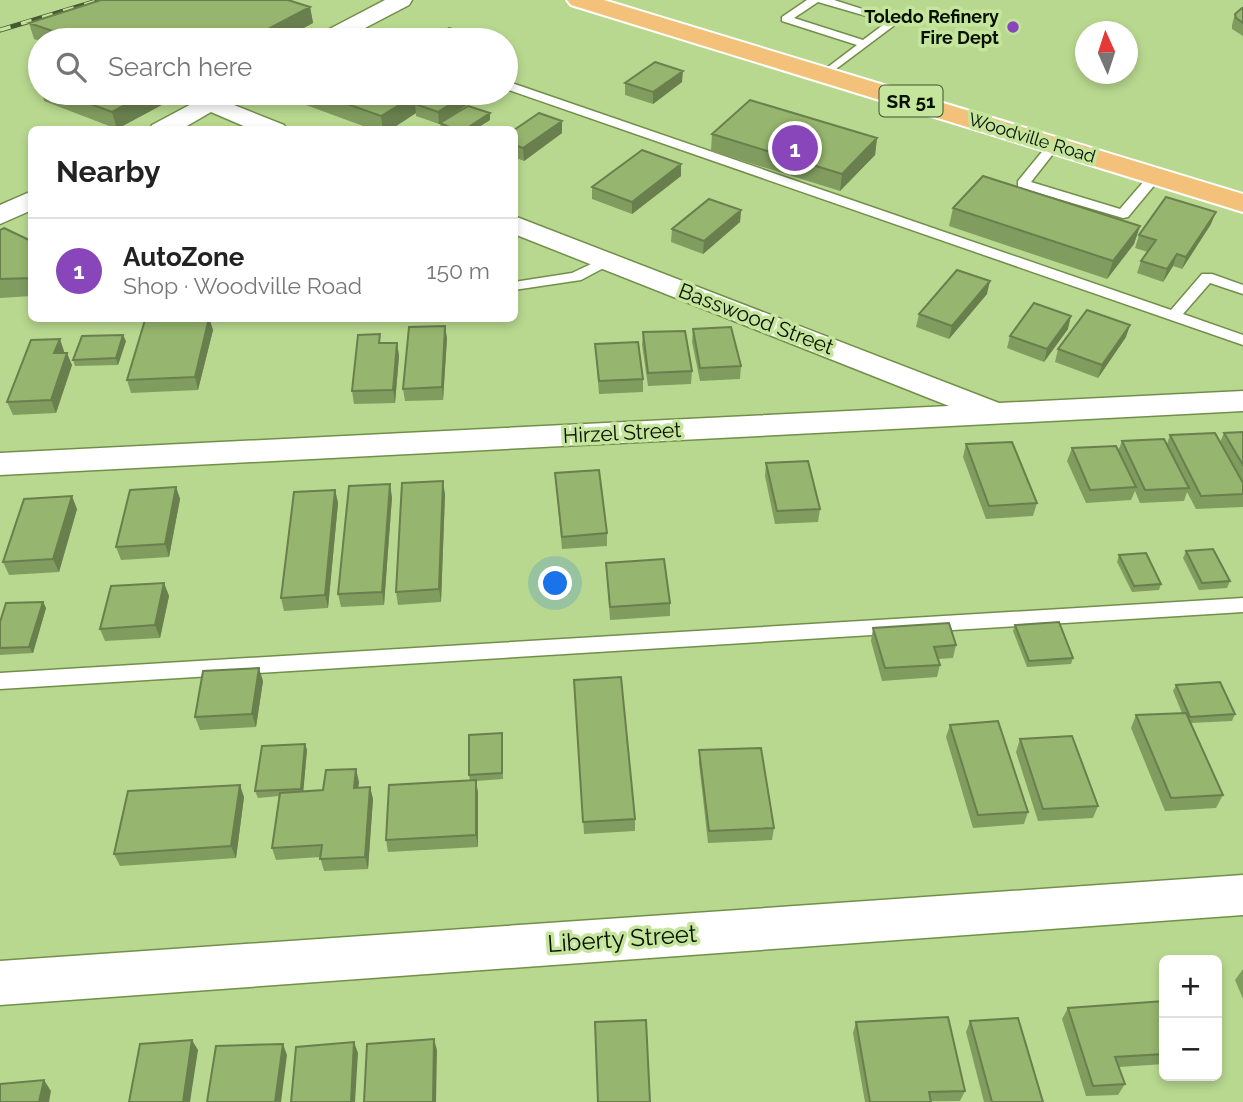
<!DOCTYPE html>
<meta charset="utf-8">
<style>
body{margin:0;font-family:Raleway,sans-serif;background:#f2f2f2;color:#222}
.controls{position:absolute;right:21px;bottom:21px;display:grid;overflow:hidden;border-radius:10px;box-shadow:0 4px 10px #0003}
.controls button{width:63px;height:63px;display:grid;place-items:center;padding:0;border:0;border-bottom:2px solid #e0e0e0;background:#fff;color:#222;font:35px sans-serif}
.compass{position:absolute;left:1075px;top:21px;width:63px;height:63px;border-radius:50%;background:#fff;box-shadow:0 4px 10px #0003;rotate:357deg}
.you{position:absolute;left:556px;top:584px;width:24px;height:24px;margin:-18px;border:5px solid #fff;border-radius:50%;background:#1a73e8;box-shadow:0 0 0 10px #1a73e833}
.badge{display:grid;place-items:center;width:46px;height:46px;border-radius:50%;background:#8946bb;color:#fff;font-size:23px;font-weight:700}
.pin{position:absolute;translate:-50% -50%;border:4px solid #fff;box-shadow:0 2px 7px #0006}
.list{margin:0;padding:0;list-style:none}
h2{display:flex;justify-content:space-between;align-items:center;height:91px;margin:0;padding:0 28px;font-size:30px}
h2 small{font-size:23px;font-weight:400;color:#767676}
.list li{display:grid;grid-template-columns:46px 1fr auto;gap:21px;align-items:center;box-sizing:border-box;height:105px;padding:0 28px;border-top:2px solid #e0e0e0}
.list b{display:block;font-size:26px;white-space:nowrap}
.list p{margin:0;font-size:23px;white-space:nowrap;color:#767676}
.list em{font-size:23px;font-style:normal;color:#767676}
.icon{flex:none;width:38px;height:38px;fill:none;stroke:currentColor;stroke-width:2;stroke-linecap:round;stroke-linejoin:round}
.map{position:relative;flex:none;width:1243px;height:1102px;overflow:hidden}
.search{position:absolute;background:#fff;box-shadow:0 4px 10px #0003;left:28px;top:28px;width:490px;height:77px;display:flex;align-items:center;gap:18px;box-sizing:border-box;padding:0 24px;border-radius:38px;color:#767676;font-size:26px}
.panel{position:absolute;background:#fff;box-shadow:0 4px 10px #0003;left:28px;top:126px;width:490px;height:196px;border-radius:10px}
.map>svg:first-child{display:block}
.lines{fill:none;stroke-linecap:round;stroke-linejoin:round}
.service-casing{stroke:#728f4a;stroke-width:3}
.minor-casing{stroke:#728f4a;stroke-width:3}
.primary-casing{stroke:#fff;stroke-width:4}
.service{fill:#fff;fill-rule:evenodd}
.minor{fill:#fff;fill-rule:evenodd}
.primary{fill:#f4c17a;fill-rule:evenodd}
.rail-casing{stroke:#475934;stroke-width:5}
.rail{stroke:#c5e59c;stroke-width:3.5;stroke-dasharray:11;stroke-linecap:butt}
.wall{fill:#819c5f}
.shaded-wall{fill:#697f4d}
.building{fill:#96b56e;stroke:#697f4d;stroke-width:2}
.poi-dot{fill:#8946bb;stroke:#c5e59c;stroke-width:2.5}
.labels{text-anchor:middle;stroke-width:7;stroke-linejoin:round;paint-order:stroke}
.far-poi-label{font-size:18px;font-weight:bold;fill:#061000;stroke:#c5e59c;text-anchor:end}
.far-street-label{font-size:18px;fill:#061000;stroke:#c5e59c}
.shield{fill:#c5e59c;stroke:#3f502f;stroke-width:2}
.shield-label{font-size:19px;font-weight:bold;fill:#061000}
.street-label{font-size:21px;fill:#061000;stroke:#c5e59c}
.near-street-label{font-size:24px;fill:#061000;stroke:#c5e59c}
</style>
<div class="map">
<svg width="1243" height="1102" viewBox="0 0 1243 1102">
<rect width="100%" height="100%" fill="#b8d88f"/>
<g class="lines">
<g class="service-casing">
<path id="service" d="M807,0H834L900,21L824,78L818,75L820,73L857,45L782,21V17ZM818,2L887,22L863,40L794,18Z
M506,81L1171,310L1202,274H1212L1243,285V294L1210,283L1183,314L1243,335V345L506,89Z
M1054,141L1060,145L1031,182L1120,209L1151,173H1161L1162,176L1128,217L1123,218L1018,187V181L1050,142Z
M608,256L613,257V263L581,280L514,290V282L572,273Z
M1243,598V612L0,689V673Z"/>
</g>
<g class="minor-casing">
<path id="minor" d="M385,0H412L409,5L342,40H315L318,35Z
M212,93H241L229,103L284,125L287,130H253L211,112L180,130H149L152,125Z
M32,191V210L0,224V205Z
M514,216L999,403L1243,391V411L0,475V453L949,406L514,234Z
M1243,875V915L0,1005V961Z"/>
</g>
<g class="primary-casing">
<path id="primary" d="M567,0H604L1243,194V212L571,5Z"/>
</g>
<use href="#service" class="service"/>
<use href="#minor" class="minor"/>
<use href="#primary" class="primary"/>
<g class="rail-casing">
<path id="rail" d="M0,30L100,0"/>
</g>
<use href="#rail" class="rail"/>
</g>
<path class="wall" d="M310,7L313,23L281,40H40V41L34,39L29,23Z
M1243,8V36L1232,29V25L1235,14Z
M682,82L653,104L625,95V83Z
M42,93H184L117,129L44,101Z
M276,93H480V96L439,124L416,116V113L390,130H374L276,94Z
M490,113V120L474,130L441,129L440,123Z
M514,130L562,133L524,161L514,157Z
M712,134L877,138L875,155L840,191L711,151Z
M681,176L632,214L592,199V187Z
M953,208L1140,226L1134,244L1107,279L949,226Z
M741,210L740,222L703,254L671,242L672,229Z
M1211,224L1182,269L1173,266L1163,282L1137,273L1141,261L1148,252L1135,248L1139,235Z
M0,230L29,240L32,238V296L0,298Z
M987,294L949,339L916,327L919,314Z
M174,318H209L213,330L198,390L131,393L127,380Z
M343,318H378L344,320Z
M693,329L741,366L740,379L700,381L692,342Z
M1068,329L1044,362L1007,348L1010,336Z
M643,332L692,371L691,384L648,386L642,345Z
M1126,337L1098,378L1055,362L1058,349Z
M447,338L443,400L405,401L403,389Z
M126,341L118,365L75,366L73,360Z
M381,343H397L399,356L395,403L354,404L352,391Z
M595,344L643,379V392L599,394Z
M64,351V353L72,365L56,413L13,415L7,402Z
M1243,432V507L1196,509L1187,492L1184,501L1140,503L1135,491L1131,500L1086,503L1067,461L1072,448L1118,451L1122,441L1167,444L1170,435L1220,442L1224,433Z
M966,444L1037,503L1033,516L986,519L963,457Z
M766,463L820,509L818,522L775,524L765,476Z
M555,473L607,533V546L562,549Z
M176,487L180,499L169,557L121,560L116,547Z
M335,490L338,503L328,608L284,611L281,598Z
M445,494L441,602L398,605L396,592Z
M392,497L384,605L341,607L338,594Z
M77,509L59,572L9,575L3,562Z
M1186,551L1230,581L1227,588L1199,590L1183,558Z
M1119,555L1161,584L1159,590L1132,592L1117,562Z
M606,563L670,603V616L610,620Z
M164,583L169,596L160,638L105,641L100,629Z
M43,602L46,608L33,653L0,655V622Z
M1015,625L1073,658L1071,664L1027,667L1013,631Z
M873,628L956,645L953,658L938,659L940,665L937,677L882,681L871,641Z
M574,680L635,819V831L584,834Z
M263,681L256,727L200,730L195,717Z
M1176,685L1235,714L1232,721L1190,723L1223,795L1216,808L1165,811L1131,728L1136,715L1182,713L1173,691Z
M950,725L1028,812L1024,824L973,828L946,737Z
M502,739L503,779L476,781L478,793V847L388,852L386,840L470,781L469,775Z
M1020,739L1098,806L1093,818L1038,821L1016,752Z
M305,744L307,750L303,791L323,790L359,782L358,787H370L373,799L368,869L324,871L320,857L276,860L272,848L279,796L258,798L255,791Z
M699,750L774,828L772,840L708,843L699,763Z
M244,797L236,858L120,866L114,854Z
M1243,969V999L1235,980Z
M1164,1001V1064L1119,1067L1125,1084L1118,1095L1086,1096L1062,1019L1068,1008Z
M970,1021L1043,1102H984L966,1032Z
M856,1022L965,1091L960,1101L865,1102L853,1033Z"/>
<path class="shaded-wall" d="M310,7L313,23L281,40H247Z
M683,71L682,82L653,104V92Z
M147,93H184L117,129L112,112Z
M419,93H447L415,104L416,113L390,130H383L381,116Z
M467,93H480V96L439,124L438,112Z
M490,113V120L474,130H464Z
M562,121V133L524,161L523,148Z
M877,138L875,155L840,191L842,174Z
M681,164V176L632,214V202Z
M741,210L740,222L703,254L704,241Z
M1216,212L1211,224L1182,269L1186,257Z
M1140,226L1134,244L1107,279L1113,261Z
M1177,254L1173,266L1163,282L1167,269Z
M990,281L987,294L949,339L952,326Z
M1071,316L1068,329L1044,362L1047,349Z
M209,318L213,330L198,390L195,377Z
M1130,325L1126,337L1098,378L1102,365Z
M445,326L447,338L443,400L442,387Z
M123,335L126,341L118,365L116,358Z
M60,339L64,351L59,366L54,353Z
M397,343L399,356L395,403L393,390Z
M67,353L72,365L56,413L51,400Z
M443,481L445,494L441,602L439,589Z
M390,484L392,497L384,605L382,592Z
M176,487L180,499L169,557L165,544Z
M335,490L338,503L328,608L325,595Z
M72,496L77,509L59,572L53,559Z
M164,583L169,596L160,638L155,625Z
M43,602L46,608L33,653L29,647Z
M259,668L263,681L256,727L252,714Z
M305,744L307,750L303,795L301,789Z
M356,769L359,782L357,800L354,788Z
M476,780L478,793V847L476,835Z
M240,785L244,797L236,858L231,846Z
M370,787L373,799L368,869L365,857Z
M434,1039L437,1050L436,1102H433Z
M192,1040L198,1050L190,1102H183Z
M354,1042L358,1053L355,1102H351Z
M283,1044L287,1055L281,1102H275Z
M44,1080L51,1091L49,1102H39Z"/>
<path class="building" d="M101,0H288L310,7L247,40H79L29,23Z
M1242,8H1243V23L1236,18L1235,14Z
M449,28L487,40H429Z
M357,30L387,40H339Z
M655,62L683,71L653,92L625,83Z
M61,93H147L112,112Z
M316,93H419L381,116Z
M432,93H467L438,112L415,104Z
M750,100L877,138L842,174L712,134Z
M468,106L490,113L464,130H456L440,123Z
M539,113L562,121L523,148L514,145V130Z
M642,150L681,164L632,202L592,187Z
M983,176L1140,226L1113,261L953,208Z
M1166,197L1216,212L1186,257L1177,254L1167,269L1141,261L1156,240L1139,235Z
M709,199L741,210L704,241L672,229Z
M4,228L29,240L32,238V278L0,279V230Z
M957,270L990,281L952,326L919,314Z
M1034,303L1071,316L1047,349L1010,336Z
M1087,310L1130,325L1102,365L1058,349Z
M174,318H209L195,377L127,380L145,320Z
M445,326L442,387L403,389L409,327Z
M731,327L741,366L700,368L693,329Z
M685,331L692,371L648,373L643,332Z
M380,334L379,343H397L393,390L352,391L358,335Z
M123,335L116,358L73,360L82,336Z
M60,339L54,353H67L51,400L7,402L31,340Z
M638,342L643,379L599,381L595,344Z
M1243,432V465L1224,433Z
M1215,433L1243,483V494L1201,496L1170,435Z
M1164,439L1189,488L1145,490L1122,441Z
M1012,442L1037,503L989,506L966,444Z
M1116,446L1136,487L1090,490L1072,448Z
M808,461L820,509L777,511L766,463Z
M599,470L607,533L562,537L555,473Z
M443,481L439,589L396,592L402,483Z
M390,484L382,592L338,594L349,486Z
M176,487L165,544L116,547L130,490Z
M335,490L325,595L281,598L294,492Z
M72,496L53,559L3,562L24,499Z
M1213,549L1230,581L1202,583L1186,551Z
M1146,553L1161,584L1134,586L1119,555Z
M664,559L670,603L610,607L606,563Z
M164,583L155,625L100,629L111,586Z
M43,602L29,647L0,648V622L6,603Z
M1059,622L1073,658L1029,661L1015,625Z
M949,623L956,645L934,647L940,665L885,668L873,628Z
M259,668L252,714L195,717L203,671Z
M621,677L635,819L583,822L574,680Z
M1220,682L1235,714L1190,717L1176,685Z
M1186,713L1223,795L1171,798L1136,715Z
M998,721L1028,812L978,815L950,725Z
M502,733V773L469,775V735Z
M1072,736L1098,806L1043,809L1020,739Z
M305,744L301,789L255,791L262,746Z
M761,748L774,828L709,831L699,750Z
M356,769L354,788L370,787L365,857L320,859L322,845L272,848L280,793L323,790L326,770Z
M476,780V835L386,840L389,785Z
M240,785L231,846L114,854L128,791Z
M1164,1001V1054L1115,1057L1125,1084L1093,1086L1068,1008Z
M948,1017L965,1091L929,1092L931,1102H870L856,1022Z
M1018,1018L1043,1102H992L970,1021Z
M646,1020L650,1102H598L595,1022Z
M434,1039L433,1102H364L367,1044Z
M192,1040L183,1102H129L140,1044Z
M354,1042L351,1102H291L296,1047Z
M283,1044L275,1102H207L216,1046Z
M44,1080L39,1102H0V1084Z"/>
<circle class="poi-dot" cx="1013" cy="27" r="7"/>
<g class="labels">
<g class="far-poi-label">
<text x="999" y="23">Toledo Refinery<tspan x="999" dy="21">Fire Dept</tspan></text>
</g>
<g class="far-street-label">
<text transform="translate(1032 138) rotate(17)" y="6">Woodville Road</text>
</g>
<rect class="shield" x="879.5" y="85.5" width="63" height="31" rx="5"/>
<g class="shield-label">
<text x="911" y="108">SR 51</text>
</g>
<g class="street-label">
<text transform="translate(756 319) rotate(21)" y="7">Basswood Street</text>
<text transform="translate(622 433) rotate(-3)" y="7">Hirzel Street</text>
</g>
<g class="near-street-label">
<text transform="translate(622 939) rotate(-4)" y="8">Liberty Street</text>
</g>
</g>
</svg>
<div class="controls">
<button>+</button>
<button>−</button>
</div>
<svg class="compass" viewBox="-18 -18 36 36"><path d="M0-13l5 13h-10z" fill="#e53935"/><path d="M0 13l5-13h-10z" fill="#767676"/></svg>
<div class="you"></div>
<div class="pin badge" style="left:795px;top:148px">1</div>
<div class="search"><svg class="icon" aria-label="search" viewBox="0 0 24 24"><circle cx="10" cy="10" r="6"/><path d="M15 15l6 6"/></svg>Search here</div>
<section class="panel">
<h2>Nearby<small></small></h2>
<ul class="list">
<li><span class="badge">1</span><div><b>AutoZone</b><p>Shop · Woodville Road</p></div><em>150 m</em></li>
</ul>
</section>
</div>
